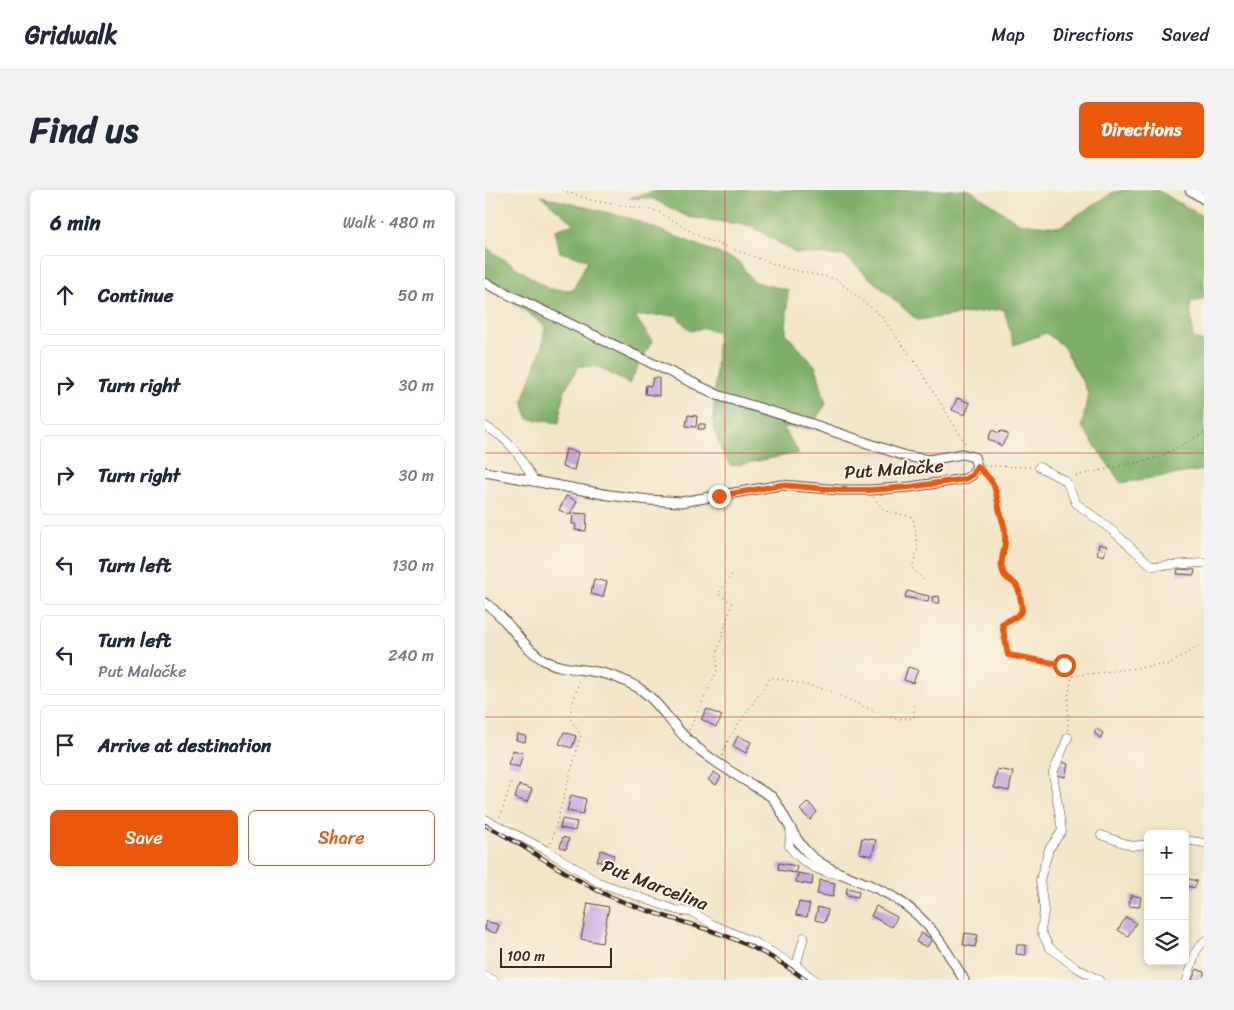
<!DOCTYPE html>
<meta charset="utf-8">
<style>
body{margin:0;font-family:Sriracha,sans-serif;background:#f2f2f3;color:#1f2937}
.controls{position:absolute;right:15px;bottom:15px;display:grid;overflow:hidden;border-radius:8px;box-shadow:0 2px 8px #0003}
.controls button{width:45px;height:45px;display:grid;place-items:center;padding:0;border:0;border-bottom:1px solid #e0e1e3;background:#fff;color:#1f2937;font:25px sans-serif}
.scale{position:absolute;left:15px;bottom:12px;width:112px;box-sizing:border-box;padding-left:5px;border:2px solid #3b2a1e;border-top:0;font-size:14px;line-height:18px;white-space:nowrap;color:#3b2a1e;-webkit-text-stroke:4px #fcf5e5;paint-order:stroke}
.stop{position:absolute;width:15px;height:15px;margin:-11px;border:4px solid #ea580c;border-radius:50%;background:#fff}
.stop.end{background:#ea580c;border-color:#fff;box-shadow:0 1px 5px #0008}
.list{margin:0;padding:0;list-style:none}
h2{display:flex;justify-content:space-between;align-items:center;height:65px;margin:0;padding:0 20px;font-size:21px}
h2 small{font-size:16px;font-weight:400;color:#747a83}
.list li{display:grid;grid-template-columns:32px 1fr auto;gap:15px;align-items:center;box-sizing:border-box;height:80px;margin:0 10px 10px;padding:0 10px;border:1px solid #e0e1e3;border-radius:8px}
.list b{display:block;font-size:19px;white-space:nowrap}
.list p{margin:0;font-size:16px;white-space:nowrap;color:#747a83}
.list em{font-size:16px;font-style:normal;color:#747a83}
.actions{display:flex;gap:10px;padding:15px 20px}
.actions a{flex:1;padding:11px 0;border:1px solid #ea580c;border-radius:8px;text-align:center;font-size:18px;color:#ea580c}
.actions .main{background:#ea580c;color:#fff}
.icon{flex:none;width:28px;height:28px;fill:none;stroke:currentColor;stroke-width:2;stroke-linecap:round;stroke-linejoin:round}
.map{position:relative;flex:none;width:719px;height:790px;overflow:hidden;border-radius:8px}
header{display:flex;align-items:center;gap:30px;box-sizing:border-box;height:70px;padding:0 25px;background:#fff;border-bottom:1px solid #e0e1e3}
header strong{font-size:24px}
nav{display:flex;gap:28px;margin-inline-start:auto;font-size:18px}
.intro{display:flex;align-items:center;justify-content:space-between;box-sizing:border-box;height:120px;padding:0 30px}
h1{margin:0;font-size:35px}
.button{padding:12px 22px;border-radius:8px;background:#ea580c;color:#fff;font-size:18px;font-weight:700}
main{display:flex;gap:30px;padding:0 30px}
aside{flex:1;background:#fff;border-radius:8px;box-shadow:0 2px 8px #0003}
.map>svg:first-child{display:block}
.forest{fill:#7eaf68;stroke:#5c6c43}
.building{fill:#c4aae0}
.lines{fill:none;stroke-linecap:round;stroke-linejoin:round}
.minor-casing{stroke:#564638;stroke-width:9}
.major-casing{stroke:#564638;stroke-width:11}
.path{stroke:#564638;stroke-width:1;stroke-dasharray:1 4;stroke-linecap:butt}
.minor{stroke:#fff;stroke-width:8}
.major{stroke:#fff;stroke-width:9}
.rail-casing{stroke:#3b2a1e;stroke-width:4.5}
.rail{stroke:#fcf5e5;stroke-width:2.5;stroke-dasharray:8;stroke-linecap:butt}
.route{stroke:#ea580c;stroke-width:6}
.grid{fill:none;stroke:#d62828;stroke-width:1;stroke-opacity:0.55}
.labels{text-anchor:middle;stroke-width:4;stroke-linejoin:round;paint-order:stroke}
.street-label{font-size:18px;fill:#3b2a1e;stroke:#fcf5e5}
</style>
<header>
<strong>Gridwalk</strong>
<nav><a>Map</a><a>Directions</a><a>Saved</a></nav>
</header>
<div class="intro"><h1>Find us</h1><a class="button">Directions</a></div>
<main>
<aside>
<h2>6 min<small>Walk · 480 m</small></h2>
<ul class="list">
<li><svg class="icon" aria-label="ahead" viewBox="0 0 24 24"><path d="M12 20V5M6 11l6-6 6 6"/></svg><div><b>Continue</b></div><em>50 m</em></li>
<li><svg class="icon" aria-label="right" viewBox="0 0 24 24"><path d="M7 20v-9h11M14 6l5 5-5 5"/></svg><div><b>Turn right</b></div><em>30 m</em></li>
<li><svg class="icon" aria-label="right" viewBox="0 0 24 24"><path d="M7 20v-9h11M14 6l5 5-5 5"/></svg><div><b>Turn right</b></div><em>30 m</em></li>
<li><svg class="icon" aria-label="left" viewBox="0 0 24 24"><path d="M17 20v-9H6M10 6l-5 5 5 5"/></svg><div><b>Turn left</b></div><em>130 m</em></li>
<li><svg class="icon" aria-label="left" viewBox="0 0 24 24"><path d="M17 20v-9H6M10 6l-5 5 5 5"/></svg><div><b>Turn left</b><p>Put Malačke</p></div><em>240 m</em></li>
<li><svg class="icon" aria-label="arrive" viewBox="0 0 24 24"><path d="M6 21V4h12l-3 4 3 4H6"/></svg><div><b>Arrive at destination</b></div></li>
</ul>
<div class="actions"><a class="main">Save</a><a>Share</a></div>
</aside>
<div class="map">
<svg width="719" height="790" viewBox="0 0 719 790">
<rect width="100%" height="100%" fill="#fcf5e5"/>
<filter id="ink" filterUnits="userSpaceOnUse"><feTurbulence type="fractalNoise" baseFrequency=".02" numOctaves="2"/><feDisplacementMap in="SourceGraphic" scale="10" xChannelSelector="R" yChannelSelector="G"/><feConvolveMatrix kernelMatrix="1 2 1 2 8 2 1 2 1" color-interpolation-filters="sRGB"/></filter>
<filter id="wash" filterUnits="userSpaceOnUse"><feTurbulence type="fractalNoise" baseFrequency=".0096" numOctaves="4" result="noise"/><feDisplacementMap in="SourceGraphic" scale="20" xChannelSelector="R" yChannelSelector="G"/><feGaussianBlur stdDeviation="1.12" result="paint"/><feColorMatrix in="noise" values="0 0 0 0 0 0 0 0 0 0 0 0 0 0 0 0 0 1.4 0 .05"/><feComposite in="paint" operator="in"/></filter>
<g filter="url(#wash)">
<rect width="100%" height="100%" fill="#f2e5c8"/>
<path class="forest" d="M175,0H485L534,33L574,37L627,3L639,0H672L719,27V110L705,112L708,147L719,153V280L636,293L597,237L603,202L578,156L561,143L529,155L519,119L432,130L360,66L310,63L267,36L203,27L168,9L144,8Z
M56,6L144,28L253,71L269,92L303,100L301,144L331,177L341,214L324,239L298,237L314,263L246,276L235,258L228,233L233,142L220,138L205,141L191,125L150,126L167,151L144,194L113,177L94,176L79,201L74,233L43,229L38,211L57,157L60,136L0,90V57L64,99L88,100L103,70L75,62L70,40L89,34Z"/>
<g id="blocks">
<path class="building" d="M168,188H174V206L160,204L161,195L166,196Z
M472,208L485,213L480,225L467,220Z
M203,225L212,226L211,237L201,236Z
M214,234H220V239H213Z
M507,240L514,243L516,241L523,244L517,256L503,249Z
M81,259L93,262L89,280L77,277Z
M81,306L92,311L85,325L74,320Z
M88,323L102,324L101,341L90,340L91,334H87Z
M614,354L622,356L619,366L612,364Z
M693,379L710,380L709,385L692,384Z
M109,389L122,392L118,407L106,404Z
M422,401L444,406L443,412L420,407Z
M454,406L455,413H448L447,407Z
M423,477L433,480L428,493L419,490Z
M222,519L237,526L231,537L216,529Z
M612,539L618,543L615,548L609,543Z
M79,542L91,546L87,558L74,554Z
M32,544L41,546L40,552L31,550Z
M253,546L266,552L261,563L248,556Z
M28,560L38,563L34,577L23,574Z
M576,572L583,574L580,587L572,585Z
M512,579L528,582L524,601L509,598Z
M229,582L236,587L231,595L223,590Z
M34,595L47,599L42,612L30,608Z
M86,605L101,609L98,624L82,621Z
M323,612L332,622L325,630L315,620Z
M77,629L92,632L90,641L75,638Z
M78,647L84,649L81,659L75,657Z
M377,648L391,650L387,666L374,663Z
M116,660L129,665L126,675L112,671Z
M294,673L312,676L311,683L293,680Z
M313,683L328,686L327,695L311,692Z
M703,689L712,691L710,698L701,696Z
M335,690L350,693L348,707L332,704Z
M362,698L374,701L373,707L361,705Z
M646,705L656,707L654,717L644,716Z
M314,712L325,714L322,727L311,725Z
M103,713L124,717L117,753L96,749Z
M391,716L412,727L407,737L386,726Z
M333,717L343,720L340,732L330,730Z
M641,727L651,733L643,746L633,740Z
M1,731L14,735L11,743L0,740Z
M436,743L447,749L442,757L431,752Z
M480,743L493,745L490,757L478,755Z
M532,755H541V765L531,764Z
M712,779L719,782V790H707Z"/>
</g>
</g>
<g filter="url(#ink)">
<use href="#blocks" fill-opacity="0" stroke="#564638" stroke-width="1"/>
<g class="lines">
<g class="minor-casing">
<path id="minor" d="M0,236C28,252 34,265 50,292
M554,277L581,291L591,313L629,342L667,376L719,373
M583,547L568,583L577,641L564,659L555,690L559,721L556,741L564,757L590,777L614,790
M0,629L63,661L113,692L191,720L209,723L227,734L273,754L317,780L330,790
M306,638L304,656C315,672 336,685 356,684
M616,645L647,656L663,654
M700,650L719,653
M311,776L319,747
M0,786L9,790
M702,790L711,761L719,751"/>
</g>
<g class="major-casing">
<path id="major" d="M705,0L719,9
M0,93L235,206L324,233L420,266L444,270L477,264L489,267L492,276L487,285L480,289L425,297L385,300H355L296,295L196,312L164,310L124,305L0,282
M0,413C23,428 34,454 57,469C75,480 97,478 116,483C128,485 141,491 152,497C172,509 185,533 202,549C227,572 258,589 287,607C301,625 308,650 325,665C343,681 369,688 391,698C437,719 455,748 479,790"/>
</g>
<path class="path" d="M77,0L109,11L172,21L217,48L303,79L351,89L396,126L430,172L482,256
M499,276L548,277
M498,281L505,287L512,303L514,320L520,335V353L516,377L520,387L532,396L537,421L532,425L517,434L523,465L579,475L587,486
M586,285L591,286L672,268L719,243
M388,307L400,321L428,327L433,358L427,378L440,391
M204,540L232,481V463L247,413L233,404L249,382
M583,540V508L587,486L684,474L714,456
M237,566L244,548L286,487L343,500L382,518L411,529L429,528V514
M15,627L26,593
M66,653L96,545L84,527L95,488"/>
<use href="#minor" class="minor"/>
<use href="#major" class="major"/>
<g class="rail-casing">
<path id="rail" d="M0,635C42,656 79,685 122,705C161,723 204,732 244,747C272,758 297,772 321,790"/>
</g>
<use href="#rail" class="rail"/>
</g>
</g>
<g class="lines" filter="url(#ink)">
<path class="route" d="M234,306L296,295L355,300H385L425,297L480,289L487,285L492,276C510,292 510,295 514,318C517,332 521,335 520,352C520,360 515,370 517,378C518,388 525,389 531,395C536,401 536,413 537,421L532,426L517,434L523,465L579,475"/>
</g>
<path class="grid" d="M240,0V790M479,0V790M0,263H719M0,527H719"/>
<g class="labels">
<g class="street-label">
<text transform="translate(409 279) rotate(-4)" y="6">Put Malačke</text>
<text transform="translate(170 695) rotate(21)" y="6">Put Marcelina</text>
</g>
</g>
</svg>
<div class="controls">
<button>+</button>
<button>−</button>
<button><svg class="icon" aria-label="layers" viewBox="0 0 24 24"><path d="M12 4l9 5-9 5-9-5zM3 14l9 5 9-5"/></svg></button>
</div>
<div class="scale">100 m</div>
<div class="stop" style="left:579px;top:475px"></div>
<div class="stop end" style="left:234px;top:306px"></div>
</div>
</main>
